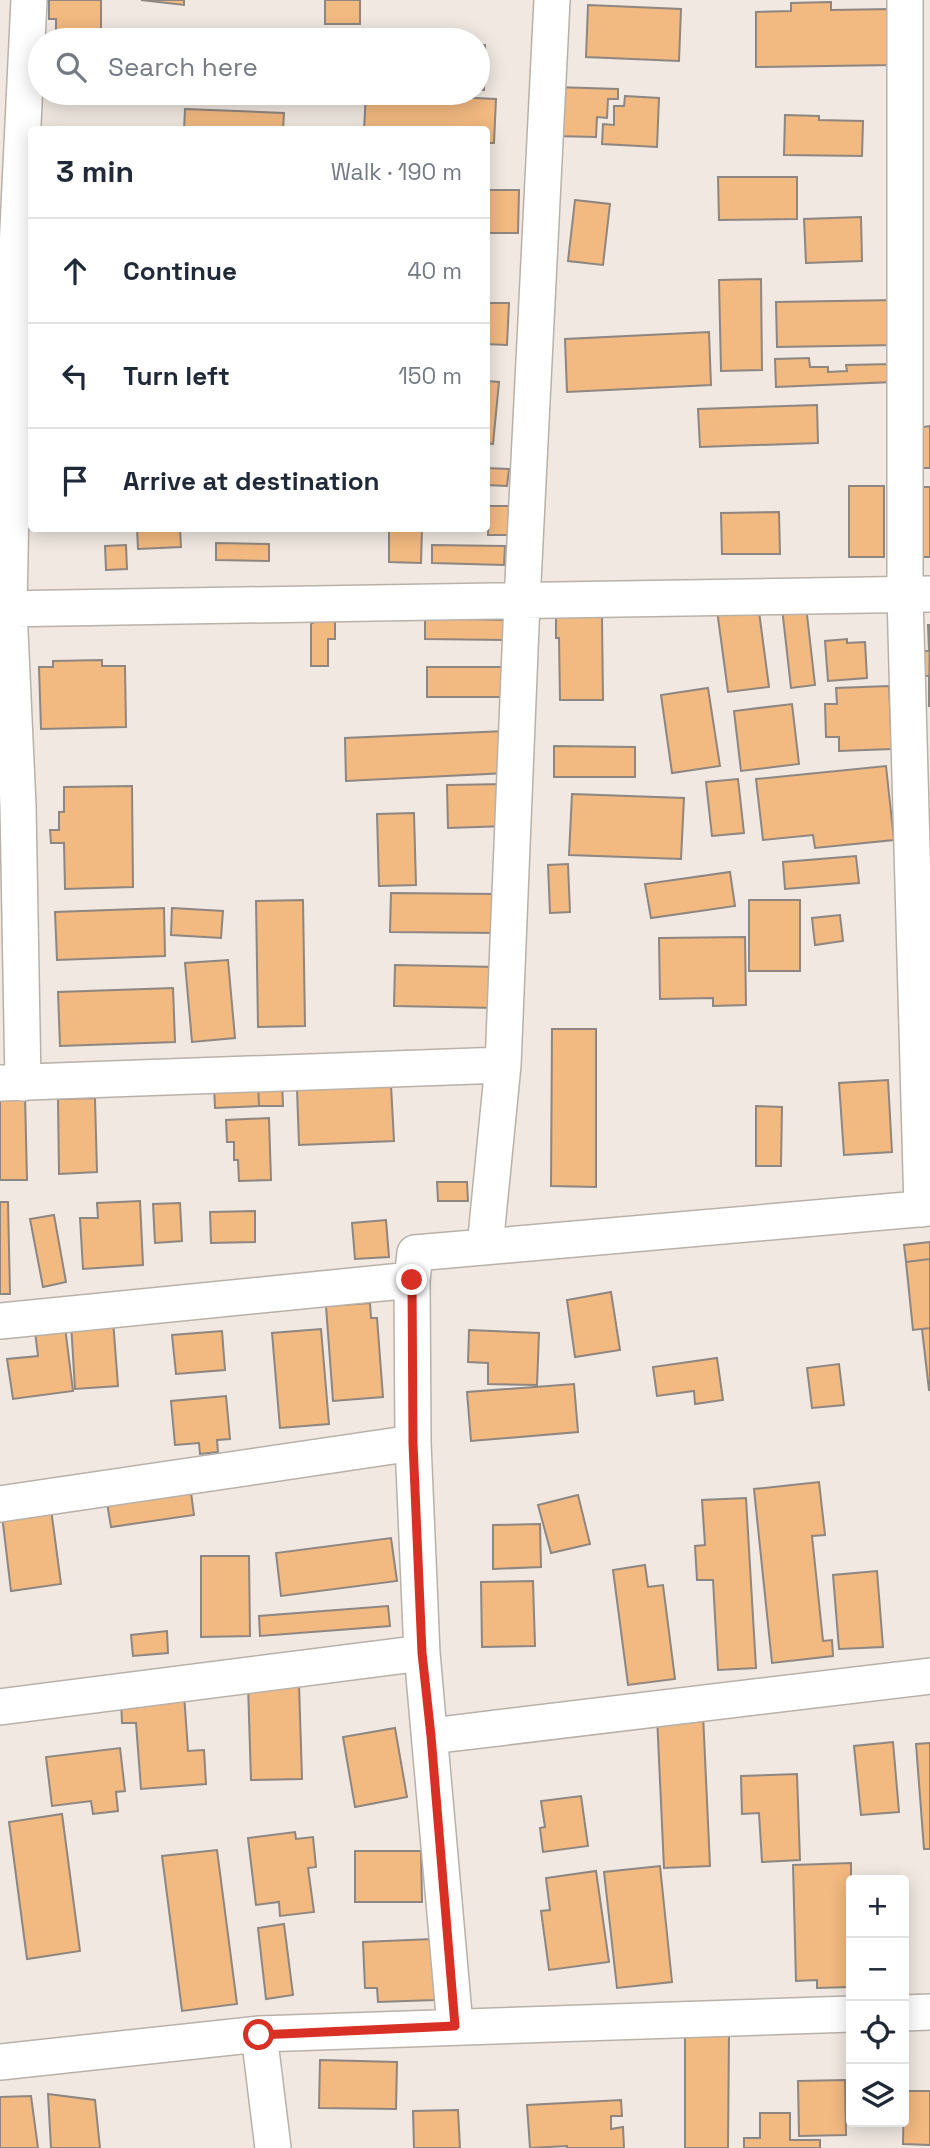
<!DOCTYPE html>
<meta charset="utf-8">
<style>
body{margin:0;font-family:"Space Grotesk",sans-serif;background:#f2f2f3;color:#1f2937}
.controls{position:absolute;right:21px;bottom:21px;display:grid;overflow:hidden;border-radius:7px;box-shadow:0 4px 18px #0003}
.controls button{width:63px;height:63px;display:grid;place-items:center;padding:0;border:0;border-bottom:2px solid #e0e1e3;background:#fff;color:#1f2937;font:35px sans-serif}
.stop{position:absolute;width:21px;height:21px;margin:-16px;border:5px solid #d93025;border-radius:50%;background:#fff}
.stop.end{background:#d93025;border-color:#fff;box-shadow:0 2px 7px #0008}
.list{margin:0;padding:0;list-style:none}
h2{display:flex;justify-content:space-between;align-items:center;height:91px;margin:0;padding:0 28px;font-size:30px}
h2 small{font-size:23px;font-weight:400;color:#747a83}
.list li{display:grid;grid-template-columns:46px 1fr auto;gap:21px;align-items:center;box-sizing:border-box;height:105px;padding:0 28px;border-top:2px solid #e0e1e3}
.list b{display:block;font-size:26px;white-space:nowrap}
.list em{font-size:23px;font-style:normal;color:#747a83}
.icon{flex:none;width:38px;height:38px;fill:none;stroke:currentColor;stroke-width:2;stroke-linecap:round;stroke-linejoin:round}
.map{position:relative;flex:none;width:930px;height:2148px;overflow:hidden}
.search{position:absolute;background:#fff;box-shadow:0 4px 18px #0003;left:28px;top:28px;width:462px;height:77px;display:flex;align-items:center;gap:18px;box-sizing:border-box;padding:0 24px;border-radius:38px;color:#747a83;font-size:26px}
.panel{position:absolute;background:#fff;box-shadow:0 4px 18px #0003;left:28px;top:126px;width:462px;height:406px;border-radius:7px}
.map>svg:first-child{display:block}
.building{fill:#f2b980;stroke:#8e8680;stroke-width:2}
.lines{fill:none;stroke-linecap:round;stroke-linejoin:round}
.street-casing{stroke:#b8b1aa;stroke-width:38}
.street{stroke:#fff;stroke-width:35}
.route{stroke:#d93025;stroke-width:9}
</style>
<div class="map">
<svg width="930" height="2148" viewBox="0 0 930 2148">
<rect width="100%" height="100%" fill="#f0e8e1"/>
<path class="building" d="M49,0H101V40H56V19H49Z
M141,0H184V5Z
M325,0H360V24H325Z
M831,2V10L893,9V65L756,67V12L791,11V3Z
M588,5L681,9L679,61L586,57Z
M478,45H485L484,90H478Z
M555,87L618,89V99H608L607,118L597,117L596,137L553,136Z
M366,93L496,99L494,143H486V130H364Z
M625,96L659,98L657,147L602,144L603,124L614,125V106H624Z
M185,109L284,113L283,130H184Z
M785,115L819,116V120L863,121L862,156L784,155Z
M718,177H797V219L719,220Z
M486,190H519L518,233H486Z
M575,200L610,204L603,265L568,261Z
M861,217L862,261L806,263L804,219Z
M761,279L762,370L721,371L719,280Z
M896,300L897,345L777,347L776,302Z
M486,303H509L507,345L486,344Z
M709,332L711,385L567,392L565,339Z
M809,358L810,367H828V372L847,371L846,365L892,364L893,382L776,387L775,359Z
M486,381L499,382L493,444L486,443Z
M817,405L818,443L700,447L698,409Z
M930,426V468H923V427Z
M486,468L509,469L507,486L486,485Z
M28,473H32V528H65L30,529Z
M849,486H884V557H849Z
M921,487H930V557H921Z
M489,506H509L508,535H488Z
M779,512L780,554H722L721,513Z
M137,528H180L181,547L138,549Z
M389,528H422L421,563L389,562Z
M216,543L269,544V561L216,560Z
M126,545L127,569L106,570L105,546Z
M432,545L505,546L504,565L432,563Z
M758,604L769,687L728,692L717,610Z
M806,606L815,685L791,688L782,608Z
M556,617H602L603,700H560L559,638H556Z
M425,618L505,620V640L425,639Z
M335,620V639H328V666H311V624L316,621Z
M928,625H930L929,707V676H923V651H929Z
M847,639V643L865,642L867,678L828,681L825,641Z
M102,660V666H125L126,727L41,729L39,667H53V661Z
M427,667H503V697H427Z
M889,686L892,749L839,751V737H826L825,704H837L836,688Z
M708,688L720,766L672,773L661,695Z
M792,704L799,764L741,771L734,711Z
M505,731L507,773L346,781L345,738Z
M554,746L635,747V777H554Z
M886,766L894,840L815,848L813,835L763,840L756,779Z
M738,779L744,833L712,836L706,782Z
M506,784L507,826L448,828L447,785Z
M132,786L133,887L65,889L64,843H51L50,830H59V812H64V787Z
M572,794L684,798L681,859L569,855Z
M414,813L416,885L379,886L377,814Z
M856,856L859,883L785,889L783,862Z
M568,864L570,912L550,913L548,865Z
M730,872L735,906L651,918L645,884Z
M391,893L498,894V933L390,932Z
M303,900L305,1026L258,1027L256,901Z
M749,900H800V971H749Z
M164,908L165,956L57,960L55,912Z
M172,908L223,911L221,938L171,935Z
M840,915L843,941L815,945L812,918Z
M745,937L746,1005L713,1006V998L660,999L659,938Z
M228,960L235,1038L192,1042L185,963Z
M395,965L498,967L497,1008L394,1006Z
M173,988L175,1042L60,1046L58,992Z
M552,1029H596V1187L551,1186Z
M888,1080L892,1152L844,1155L839,1083Z
M282,1081L283,1106H259L258,1082Z
M258,1082L259,1106L215,1108L214,1084Z
M391,1085L394,1141L299,1145L297,1089Z
M0,1095H25L27,1180H0Z
M95,1098L97,1172L59,1174L58,1099Z
M756,1106L782,1107L781,1166H756Z
M269,1118L271,1180L239,1181L238,1160H234V1142H227L226,1120Z
M437,1182H467L468,1201H438Z
M140,1201L143,1265L83,1269L80,1218H98L97,1203Z
M0,1202H8L10,1294H0Z
M180,1203L182,1241L155,1243L153,1204Z
M255,1211V1242L211,1243L210,1212Z
M54,1215L66,1282L43,1287L30,1219Z
M386,1220L389,1257L355,1259L352,1223Z
M930,1242V1259L906,1262L904,1245Z
M930,1259V1328L913,1330L906,1262Z
M611,1292L620,1350L575,1357L567,1300Z
M370,1303L371,1318H377L383,1397L333,1401L326,1306Z
M113,1320L118,1386L75,1389L71,1323Z
M65,1327L73,1391L13,1399L7,1359L38,1356L35,1331Z
M930,1328V1390H929L922,1329Z
M321,1329L329,1424L280,1428L272,1333Z
M469,1330L539,1333L537,1385L488,1384V1363L468,1362Z
M222,1331L225,1370L176,1374L172,1335Z
M717,1358L723,1400L695,1404L694,1391L657,1396L653,1367Z
M839,1364L844,1405L812,1408L807,1368Z
M574,1384L578,1432L471,1441L467,1392Z
M226,1396L230,1439L217,1440L218,1452L200,1454L199,1443L175,1445L171,1401Z
M819,1482L825,1535L812,1536L823,1641L832,1640L833,1656L772,1663L754,1489Z
M190,1485L194,1515L111,1527L106,1497Z
M578,1495L590,1544L551,1553L538,1505Z
M746,1498L756,1668L718,1670L713,1580H697L695,1546L705,1545L702,1500Z
M51,1509L61,1584L11,1591L2,1515Z
M540,1524L541,1567L493,1569V1525Z
M391,1538L397,1581L281,1596L276,1553Z
M201,1556H249L250,1636L201,1637Z
M645,1565L648,1587L663,1585L675,1679L628,1685L613,1570Z
M877,1571L883,1647L839,1649L833,1575Z
M533,1581L535,1646L482,1647L481,1582Z
M388,1606L390,1626L260,1636L259,1616Z
M167,1631L168,1653L133,1656L131,1635Z
M299,1683L302,1779L251,1780L248,1685Z
M184,1694L188,1751L204,1750L206,1784L141,1789L136,1723H122L121,1698Z
M703,1714L710,1866L664,1868L657,1716Z
M395,1728L407,1797L355,1807L343,1737Z
M893,1742L899,1812L861,1815L854,1746Z
M930,1743V1849H924L916,1744Z
M120,1748L125,1791L116,1792L118,1811L93,1814L91,1801L52,1806L46,1757Z
M797,1774L800,1860L762,1862L759,1813L742,1814L741,1776Z
M581,1796L588,1846L543,1852L540,1828L545,1827L541,1801Z
M62,1814L80,1951L27,1959L9,1822Z
M295,1832L296,1839L313,1837L316,1867L308,1868L314,1912L280,1916L279,1902L256,1905L248,1838Z
M217,1850L237,2004L182,2011L162,1856Z
M355,1851H421L422,1902H355Z
M851,1863V1987L817,1988V1980L796,1981L793,1865Z
M660,1866L672,1982L617,1988L604,1872Z
M596,1871L609,1962L549,1970L541,1911L550,1910L546,1878Z
M284,1924L293,1995L266,1999L258,1928Z
M432,1939L435,2000L378,2002L377,1988H365L363,1942Z
M685,2032H729L728,2148H685Z
M320,2060L397,2062L396,2109L319,2108Z
M845,2080L846,2135L799,2136L798,2081Z
M904,2091H930V2145L903,2144Z
M48,2094L95,2100L100,2148H51Z
M31,2096L38,2148H0V2097Z
M621,2100L622,2116H611V2129L623,2127L624,2148H567V2146L530,2148L527,2105Z
M458,2110L460,2148H414L413,2111Z
M760,2113H790V2140H820V2148H744V2138H760Z"/>
<g class="lines">
<g class="street-casing">
<path id="street" d="M905,0V595L922,1209
M0,609L930,594
M0,1083L503,1065
M23,1083L18,806L9,609L15,290L29,0
M485,1247L503,1065L522,602L552,0
M0,1321L412,1280
M0,1504L413,1443
M0,1707L422,1653
M431,1736L930,1676
M904,2013L930,2012
M455,2026L422,1653L413,1443L412,1280L415,1253L930,1208
M259,2034L273,2148
M0,2062L259,2034L851,2014"/>
</g>
<use href="#street" class="street"/>
</g>
<g class="lines">
<path class="route" d="M259,2035L455,2026L431,1736L422,1653L413,1443L412,1280"/>
</g>
</svg>
<div class="controls">
<button>+</button>
<button>−</button>
<button><svg class="icon" aria-label="locate" viewBox="0 0 24 24"><circle cx="12" cy="12" r="6"/><path d="M12 2v4M12 18v4M2 12h4M18 12h4"/></svg></button>
<button><svg class="icon" aria-label="layers" viewBox="0 0 24 24"><path d="M12 4l9 5-9 5-9-5zM3 14l9 5 9-5"/></svg></button>
</div>
<div class="stop" style="left:259px;top:2035px"></div>
<div class="stop end" style="left:412px;top:1280px"></div>
<div class="search"><svg class="icon" aria-label="search" viewBox="0 0 24 24"><circle cx="10" cy="10" r="6"/><path d="M15 15l6 6"/></svg>Search here</div>
<section class="panel">
<h2>3 min<small>Walk · 190 m</small></h2>
<ul class="list">
<li><svg class="icon" aria-label="ahead" viewBox="0 0 24 24"><path d="M12 20V5M6 11l6-6 6 6"/></svg><div><b>Continue</b></div><em>40 m</em></li>
<li><svg class="icon" aria-label="left" viewBox="0 0 24 24"><path d="M17 20v-9H6M10 6l-5 5 5 5"/></svg><div><b>Turn left</b></div><em>150 m</em></li>
<li><svg class="icon" aria-label="arrive" viewBox="0 0 24 24"><path d="M6 21V4h12l-3 4 3 4H6"/></svg><div><b>Arrive at destination</b></div></li>
</ul>
</section>
</div>
